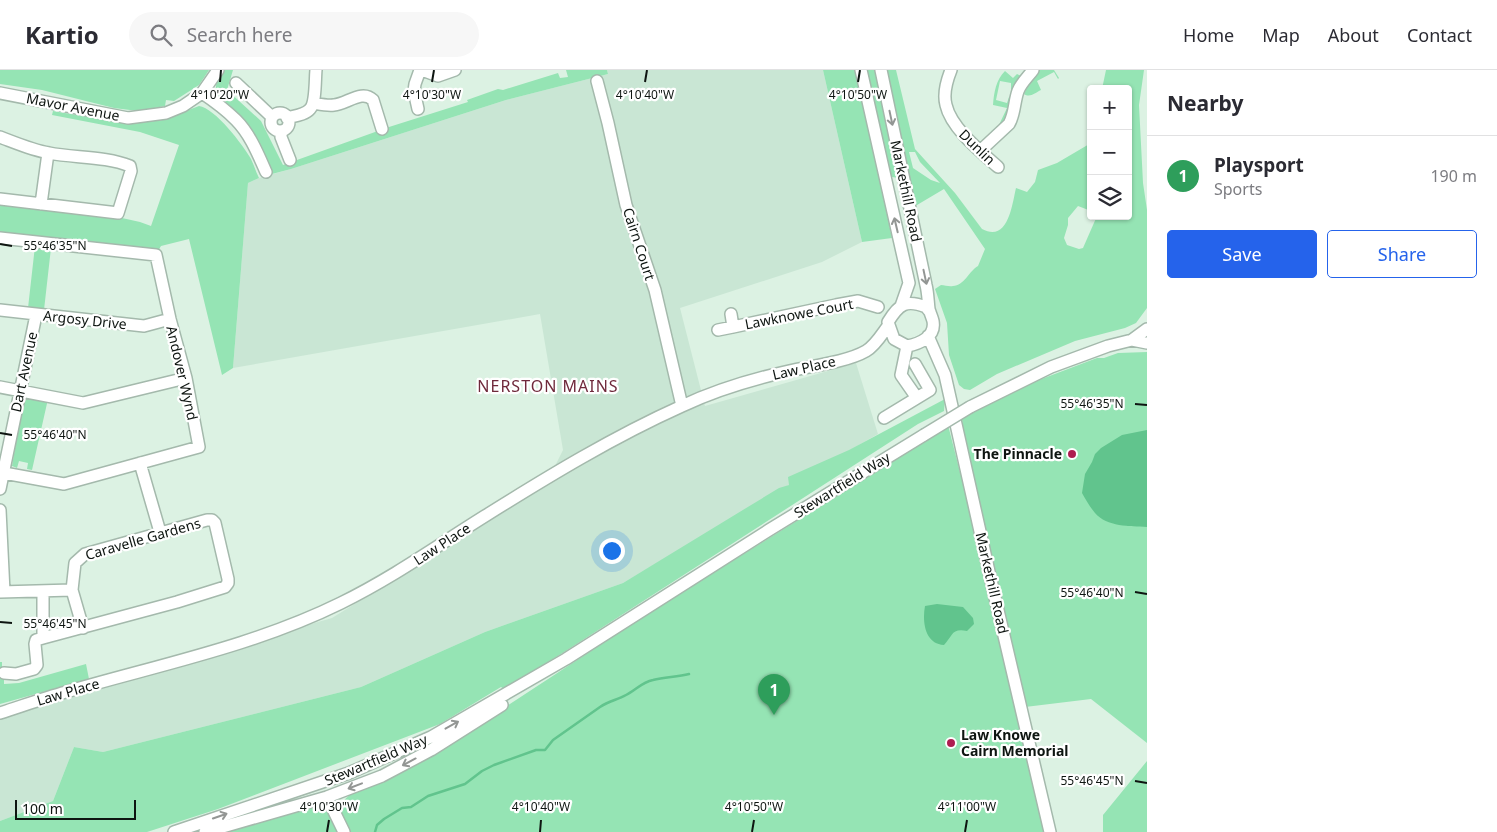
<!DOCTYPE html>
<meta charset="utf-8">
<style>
body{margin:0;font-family:"Noto Sans",sans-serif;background:#f7f7f7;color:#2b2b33}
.controls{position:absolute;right:15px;top:15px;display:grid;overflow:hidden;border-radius:5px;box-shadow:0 1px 4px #0004}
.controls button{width:45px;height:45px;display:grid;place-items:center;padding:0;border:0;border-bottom:1px solid #e1e1e2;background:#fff;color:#2b2b33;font:25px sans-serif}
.scale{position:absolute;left:15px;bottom:12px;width:121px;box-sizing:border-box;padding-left:5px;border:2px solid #0e1511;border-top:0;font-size:14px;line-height:18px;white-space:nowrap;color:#0e1511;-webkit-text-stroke:4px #fff;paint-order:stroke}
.you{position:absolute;left:611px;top:480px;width:18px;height:18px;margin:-12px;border:4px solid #fff;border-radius:50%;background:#1a73e8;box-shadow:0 0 0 8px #1a73e833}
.badge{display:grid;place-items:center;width:32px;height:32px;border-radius:50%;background:#2563eb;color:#fff;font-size:16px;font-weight:700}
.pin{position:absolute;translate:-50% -41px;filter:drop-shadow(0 1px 2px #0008)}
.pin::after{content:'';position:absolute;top:26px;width:18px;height:15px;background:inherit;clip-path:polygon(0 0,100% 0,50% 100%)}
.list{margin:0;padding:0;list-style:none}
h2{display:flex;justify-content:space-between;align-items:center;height:65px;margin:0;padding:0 20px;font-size:21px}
h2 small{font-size:16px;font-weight:400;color:#7c7c81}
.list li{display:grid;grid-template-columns:32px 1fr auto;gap:15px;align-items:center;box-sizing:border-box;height:80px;padding:0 20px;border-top:1px solid #e1e1e2}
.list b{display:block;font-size:19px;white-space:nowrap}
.list p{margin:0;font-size:16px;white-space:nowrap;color:#7c7c81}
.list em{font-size:16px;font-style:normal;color:#7c7c81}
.actions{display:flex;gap:10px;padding:15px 20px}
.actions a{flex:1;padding:11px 0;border:1px solid #2563eb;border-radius:5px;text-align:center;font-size:18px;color:#2563eb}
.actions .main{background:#2563eb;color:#fff}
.icon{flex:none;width:28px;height:28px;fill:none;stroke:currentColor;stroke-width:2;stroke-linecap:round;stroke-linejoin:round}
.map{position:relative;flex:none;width:1147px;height:762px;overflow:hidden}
header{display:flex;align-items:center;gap:30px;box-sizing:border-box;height:70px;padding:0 25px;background:#fff;border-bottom:1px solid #e1e1e2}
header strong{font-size:24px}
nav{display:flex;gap:28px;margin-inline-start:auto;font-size:18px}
.search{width:350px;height:45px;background:#f7f7f7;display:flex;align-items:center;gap:12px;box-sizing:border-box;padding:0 18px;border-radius:28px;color:#7c7c81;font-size:19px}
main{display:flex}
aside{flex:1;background:#fff}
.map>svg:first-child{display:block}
.built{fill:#c9e6d4}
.green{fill:#95e4b4;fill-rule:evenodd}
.water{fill:#61c48d}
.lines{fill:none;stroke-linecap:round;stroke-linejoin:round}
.stream{stroke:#61c48d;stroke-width:2.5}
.minor-casing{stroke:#a4b9ac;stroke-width:14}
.minor{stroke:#fff;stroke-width:11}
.minor-bridge-casing{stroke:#a4b9ac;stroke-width:14;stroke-linecap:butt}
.minor-bridge{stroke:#fff;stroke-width:11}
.oneway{stroke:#939694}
.ticks{fill:none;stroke:#0e1511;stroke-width:2}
.poi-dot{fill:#ae1d50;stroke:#fff;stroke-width:2}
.labels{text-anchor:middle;stroke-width:4.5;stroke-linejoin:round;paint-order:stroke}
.street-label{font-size:14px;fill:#0e1511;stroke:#fff}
.poi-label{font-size:14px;font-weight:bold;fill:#0e1511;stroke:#fff;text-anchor:end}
.quarter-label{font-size:16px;letter-spacing:1px;fill:#6f293b;stroke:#fff}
.ticks-label{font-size:12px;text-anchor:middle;fill:#0e1511;stroke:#fff;stroke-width:4.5;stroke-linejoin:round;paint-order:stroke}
</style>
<header>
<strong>Kartio</strong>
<div class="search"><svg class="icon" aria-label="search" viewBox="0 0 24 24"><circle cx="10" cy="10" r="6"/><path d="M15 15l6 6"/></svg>Search here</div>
<nav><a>Home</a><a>Map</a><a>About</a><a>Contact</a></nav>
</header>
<main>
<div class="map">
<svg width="1147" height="762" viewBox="0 0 1147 762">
<rect width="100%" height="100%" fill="#dcf2e3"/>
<path class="built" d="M607,0H823L862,172L822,192L680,238L705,336L856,293L878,364L789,415L623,513L485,562L361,617L103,682L74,677L53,731L0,751V643L332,548L545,416L563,380L540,244L233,298L248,113L259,108L291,99L506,30L608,4Z"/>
<path class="green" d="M0,0H209L199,15L174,31L166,30L165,36L138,41L114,38L42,20L0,14Z
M222,0H233L227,20L261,51L283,95L389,57L468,32L467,30L498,19L503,20L558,3L560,8L568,7L566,0H607L608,4L506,30L291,99L272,104L264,86L219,31C214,20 215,11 222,0Z
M823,0H856L892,168L862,172Z
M865,0H875L898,108L887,106Z
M884,0H896L915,79L955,123L982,159C1008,173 1012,135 1016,118L1027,122L1035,112L1038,100L1057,93L1091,73V141L1078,136L1068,148V155L1064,168L1067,175L1079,179L1083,178L1097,146H1128V19H1102L1106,0H1144L1139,35L1143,113L1147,140V238L1136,253L1125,258L1075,271L997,304L970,320L964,319L959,315L949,285L947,253L935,219L941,215C945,215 949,217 953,216C964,216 969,201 978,196L985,179L944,119L917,135L913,136ZM909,82H915L920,92L940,113L931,110L913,98Z
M1039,0H1054L1059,8L1058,9L1054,2L1037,11L1041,20C1035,23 1030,28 1024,24L1030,11Z
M1005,1L1013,8L1017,4L1021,6V8L1012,21L1011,20V13L1000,11L996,30L1007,33L1009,27L1011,26C1009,40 1008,57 991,61L998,57L1007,38L993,35C994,22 996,10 1005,1Z
M199,36C215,38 243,75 251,89C254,95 256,102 259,108L248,113L233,298L222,305L189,169L161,176L158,181L0,163V134L122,148L140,152L151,156L179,75L140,62L52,45L53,41L130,54L162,50Z
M35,176L51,178L44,240L28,238Z
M1147,282V673L1091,629L1025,637L963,363L962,348L1031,313L1097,288H1104L1118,283Z
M24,325L48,329L32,400L27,399L28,393L19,391L17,398L12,396Z
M945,329L944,341L918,354L561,584L504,619L501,617L440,654L218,739L147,762H0V751L53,731L74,677L103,682L361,617L485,562L623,513L779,418L789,415L788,407L849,380Z
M948,355L972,449L1044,762H219L312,735C323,735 326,739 331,749L341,745C340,735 343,730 351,724L444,677L655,539L816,439L915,375Z
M0,592H2V607H4V614L19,613L86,594L89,609L0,634Z
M1147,691V762H1103V745Z"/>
<path class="water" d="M1147,360V457C1130,456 1107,457 1095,443C1090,437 1086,430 1082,423L1085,404L1092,392L1095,384L1101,378L1122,365Z
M937,534L963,537L973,548L974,554L967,561C951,558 953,566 944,575C925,574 922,552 925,536Z"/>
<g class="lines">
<path class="stream" d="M375,762L377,755L384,749L402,738L411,737L428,726L465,714L482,701L494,695L536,680H545L553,670L600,637C609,631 617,630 626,625C636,620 642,612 653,610C665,607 677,607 689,604"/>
<g class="minor-casing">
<path id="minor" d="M422,0L438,6L455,0
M861,0L909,213L901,236
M881,0L926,215C928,223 928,231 929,239C930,243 932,247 933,251C936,267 919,274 907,276L894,269L888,252C899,234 906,229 926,237L930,242
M951,0C947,10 943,24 946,35C951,58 981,82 998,97
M597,11L608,53L626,135L655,220L682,336
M236,13L272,47
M0,23L128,48L166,43L183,36L202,23L218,0
M202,23C214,31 226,40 236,50C250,64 258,84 266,102
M313,33C319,34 327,36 334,35C347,34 362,19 373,30L382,59
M418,39L414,21L415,14L420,0
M271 52a9 9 0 1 1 18 0a9 9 0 1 1-18 0Z
M287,48C294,46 305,45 310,39C316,33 315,9 316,0
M281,61V67L290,90
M0,67C16,73 32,80 49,83C74,88 106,86 130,96L131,101L118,143L0,129
M980,81L1009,54C1015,44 1014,32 1018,21C1021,13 1028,7 1033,0
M41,134L48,83
M0,168L156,185L170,249L186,308L199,377L64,414L4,403
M0,240L144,256L170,249
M731,244L733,257L836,235L858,231L878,237
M718,260L733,257
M928,266L945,305L990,506L1050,762
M1132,270L1147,259
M907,276L901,305L917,328
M0,317L83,333L186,308
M970,337L1051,297L1108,276L1132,270L1147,273
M884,348L930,320L915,294
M140,393L160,462
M0,419L36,245
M0,440L4,522
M0,522L72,520
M43,568L177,532L225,517L228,513V509L215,453L212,450H207L85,484L75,493L72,520L83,558
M4,603L16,604L34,599L37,595L35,574L36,570L43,568V521
M0,643C22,636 44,628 66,622C158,595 254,576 341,533C392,508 437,476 485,446C549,406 613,367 682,336C716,320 753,309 789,301C811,296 847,292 866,281C875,276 882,264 888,256
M327,727L344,762
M174,762L349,703L431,667L566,589L769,460L924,365
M205,762L327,727L382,706L431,680L502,635"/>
</g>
<use href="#minor" class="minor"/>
<g class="minor-bridge-casing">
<path id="minor-bridge" d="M924,365L970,337"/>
</g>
<use href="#minor-bridge" class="minor-bridge"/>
</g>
<defs><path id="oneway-shaft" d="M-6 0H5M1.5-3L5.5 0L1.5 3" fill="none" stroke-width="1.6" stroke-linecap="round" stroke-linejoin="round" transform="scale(1.25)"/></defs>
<g class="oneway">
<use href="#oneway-shaft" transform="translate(891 48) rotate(78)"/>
<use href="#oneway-shaft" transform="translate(896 155) rotate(-103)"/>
<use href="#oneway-shaft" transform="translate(925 207) rotate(78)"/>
<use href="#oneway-shaft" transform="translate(452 655) rotate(-29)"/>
<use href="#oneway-shaft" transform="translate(409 692) rotate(152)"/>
<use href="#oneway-shaft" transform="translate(355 716) rotate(159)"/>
<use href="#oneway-shaft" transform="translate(220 746) rotate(-19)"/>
</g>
<path class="ticks" d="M220,12L221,0M432,12L434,0M645,12L647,0M858,12L860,0M0,174L12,176M1135,334L1147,335M0,363L12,365M1135,522L1147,524M0,552L12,553M1135,711L1147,713M327,762L329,750M540,762L541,750M752,762L754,750M965,762L967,750"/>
<g class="poi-dot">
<circle cx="1072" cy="384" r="5"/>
<circle cx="951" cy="673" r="5"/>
</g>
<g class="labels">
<g class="street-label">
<text transform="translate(73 37) rotate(11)" y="5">Mavor Avenue</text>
<text transform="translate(977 77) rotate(44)" y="5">Dunlin</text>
<text transform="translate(906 121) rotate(78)" y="5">Markethill Road</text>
<text transform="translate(639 174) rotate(72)" y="5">Cairn Court</text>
<text transform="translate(799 244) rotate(-11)" y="5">Lawknowe Court</text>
<text transform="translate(85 250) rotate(6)" y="5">Argosy Drive</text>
<text transform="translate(804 298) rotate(-13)" y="5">Law Place</text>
<text transform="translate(24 302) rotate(-78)" y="5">Dart Avenue</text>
<text transform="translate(182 303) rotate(77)" y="5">Andover Wynd</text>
<text transform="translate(842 415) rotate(-32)" y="5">Stewartfield Way</text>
<text transform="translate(143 469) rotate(-16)" y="5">Caravelle Gardens</text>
<text transform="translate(442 474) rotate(-33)" y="5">Law Place</text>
<text transform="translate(992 513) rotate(77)" y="5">Markethill Road</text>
<text transform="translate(68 622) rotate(-16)" y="5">Law Place</text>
<text transform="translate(376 690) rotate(-23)" y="5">Stewartfield Way</text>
</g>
<g class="poi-label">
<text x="1062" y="389">The Pinnacle</text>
<text x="961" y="670" text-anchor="start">Law Knowe<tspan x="961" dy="16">Cairn Memorial</tspan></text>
</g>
<g class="quarter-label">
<text x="548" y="322">NERSTON MAINS</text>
</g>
</g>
<g class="ticks-label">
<text x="220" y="29">4°10'20"W</text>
<text x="432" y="29">4°10'30"W</text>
<text x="645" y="29">4°10'40"W</text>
<text x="858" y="29">4°10'50"W</text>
<text x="55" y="180">55°46'35"N</text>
<text x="1092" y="338">55°46'35"N</text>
<text x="55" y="369">55°46'40"N</text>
<text x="1092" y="527">55°46'40"N</text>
<text x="55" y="558">55°46'45"N</text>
<text x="1092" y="715">55°46'45"N</text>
<text x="329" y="741">4°10'30"W</text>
<text x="541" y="741">4°10'40"W</text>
<text x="754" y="741">4°10'50"W</text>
<text x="967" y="741">4°11'00"W</text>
</g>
</svg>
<div class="controls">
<button>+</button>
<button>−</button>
<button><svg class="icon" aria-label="layers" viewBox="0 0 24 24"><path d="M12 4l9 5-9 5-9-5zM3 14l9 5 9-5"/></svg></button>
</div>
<div class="scale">100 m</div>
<div class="you"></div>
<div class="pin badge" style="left:774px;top:645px;background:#2e9e5b">1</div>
</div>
<aside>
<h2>Nearby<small></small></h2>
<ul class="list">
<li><span class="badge" style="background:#2e9e5b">1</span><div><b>Playsport</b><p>Sports</p></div><em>190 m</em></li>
</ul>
<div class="actions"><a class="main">Save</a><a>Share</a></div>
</aside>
</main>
